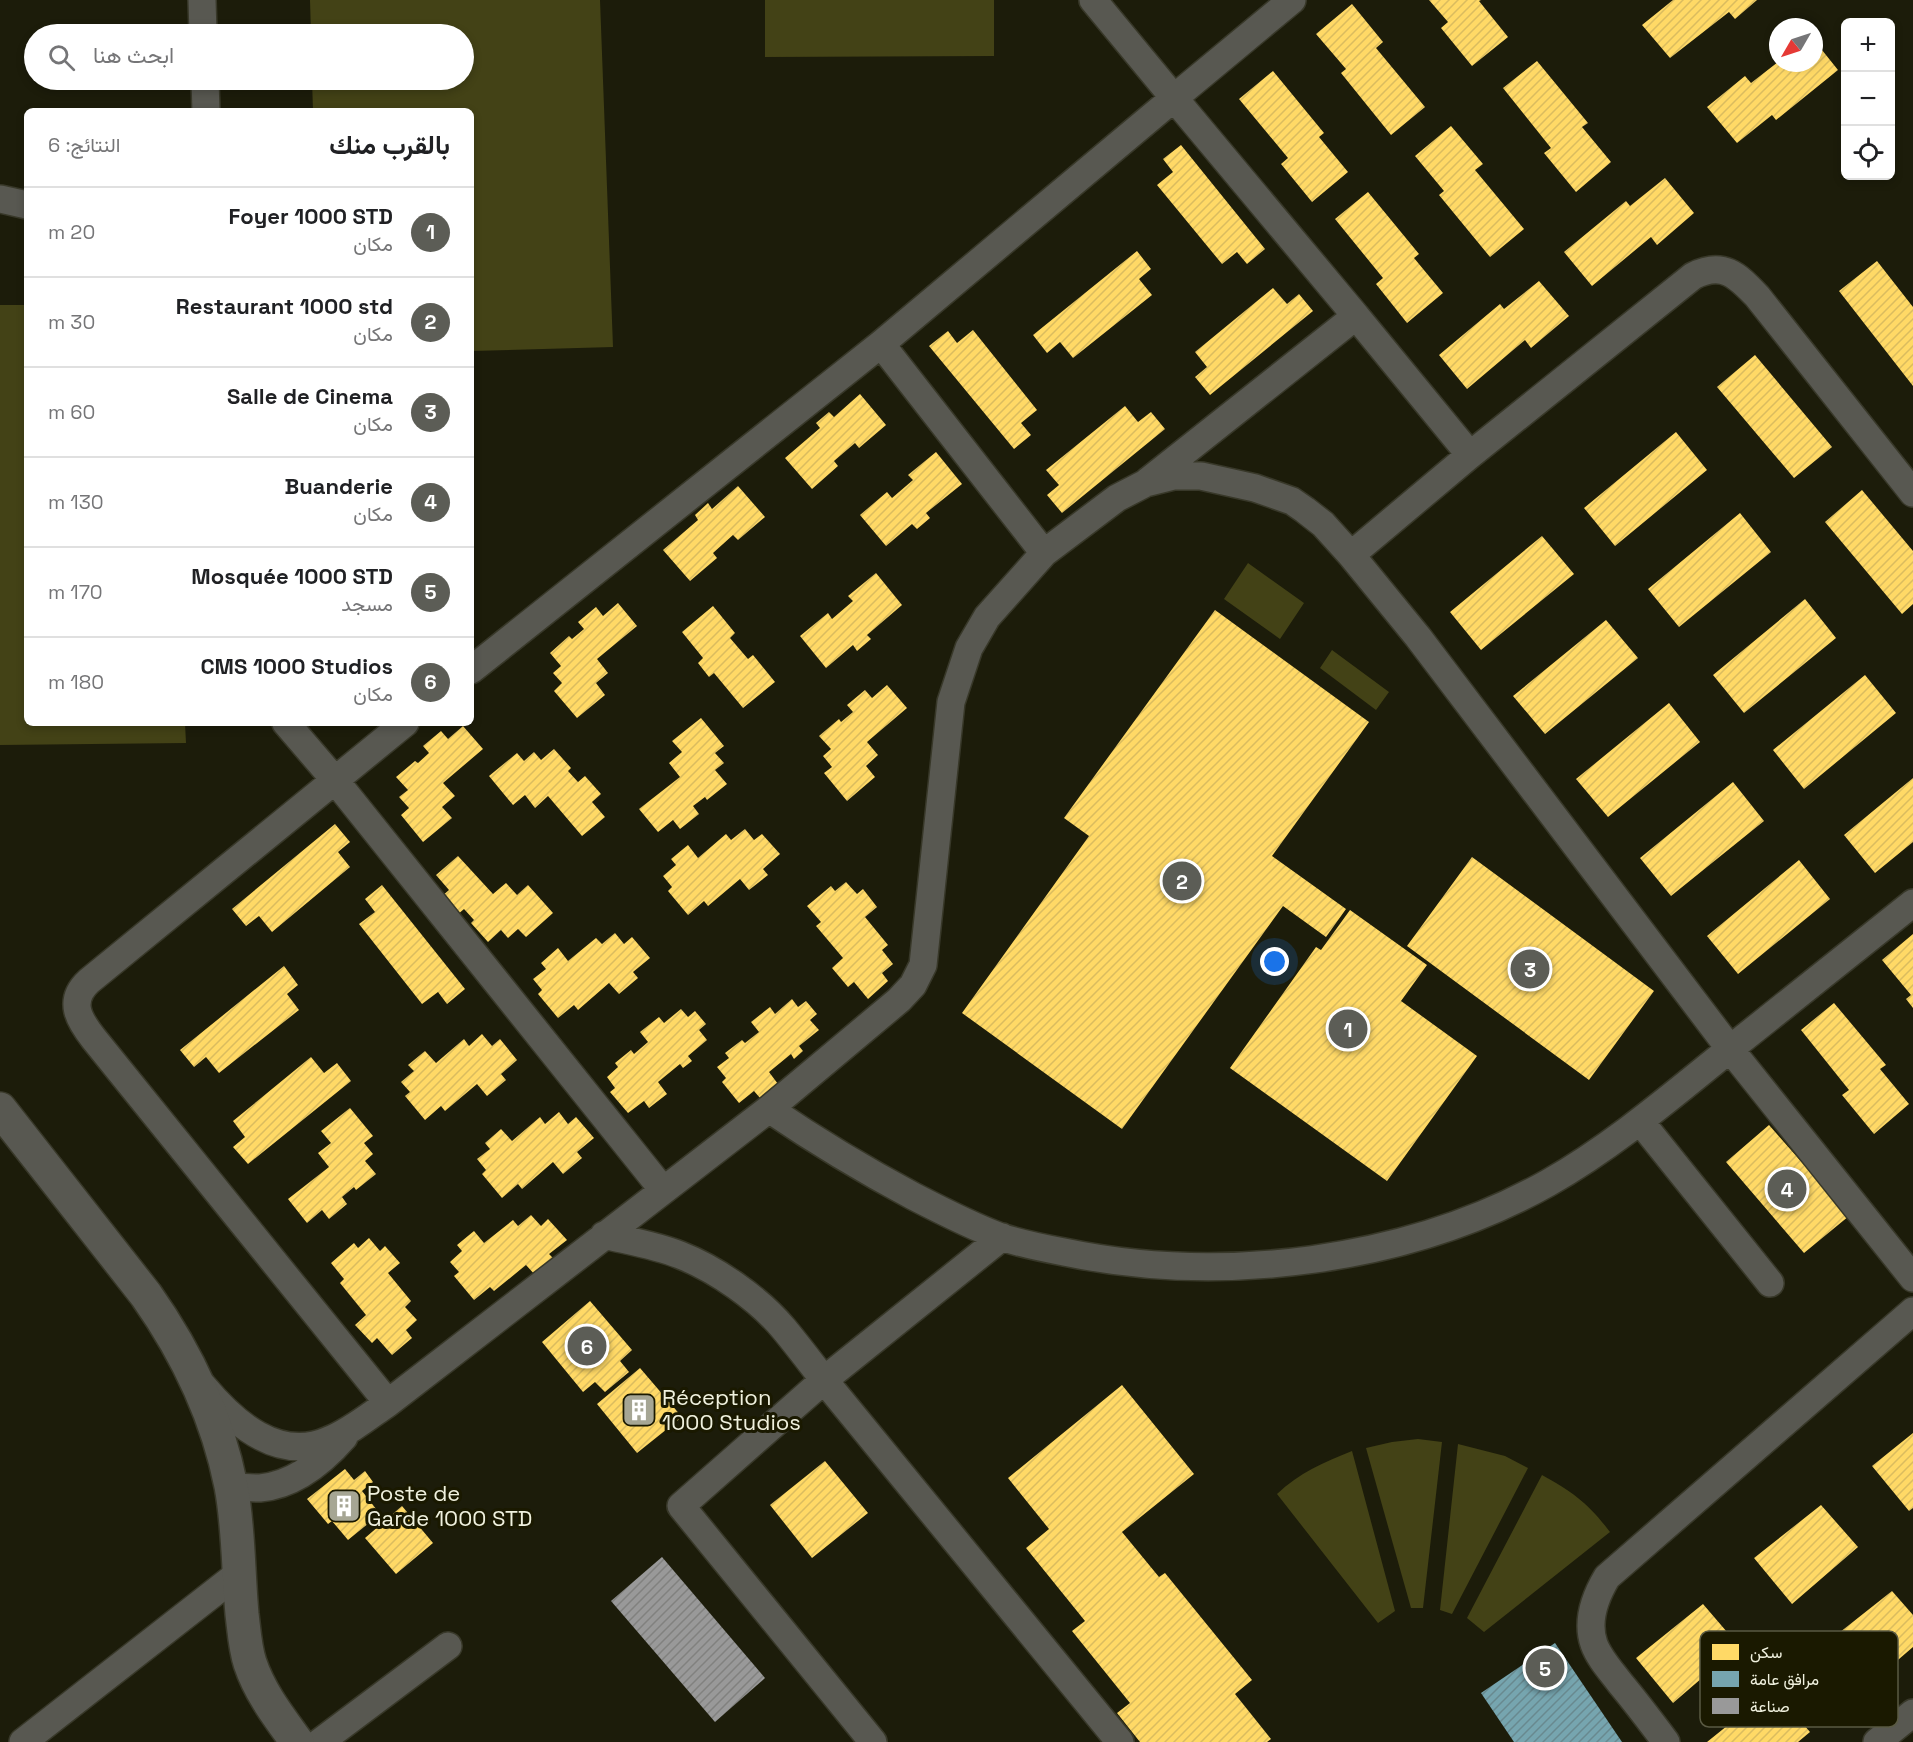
<!DOCTYPE html>
<html lang="ar">
<meta charset="utf-8">
<style>
body{margin:0;font-family:"Space Grotesk",Vazirmatn,sans-serif;background:#f2f2f2;color:#202124;direction:rtl}
.controls{position:absolute;right:18px;top:18px;display:grid;overflow:hidden;border-radius:9px;box-shadow:0 3px 9px #0003}
.controls button{width:54px;height:54px;display:grid;place-items:center;padding:0;border:0;border-bottom:2px solid #e0e0e0;background:#fff;color:#202124;font:30px sans-serif}
.compass{position:absolute;left:1769px;top:18px;width:54px;height:54px;border-radius:50%;background:#fff;box-shadow:0 3px 9px #0003;rotate:231deg}
.you{position:absolute;left:1275px;top:962px;width:21px;height:21px;margin:-15px;border:4px solid #fff;border-radius:50%;background:#1a73e8;box-shadow:0 0 0 9px #1a73e833}
.badge{display:grid;place-items:center;width:39px;height:39px;border-radius:50%;background:#5c5d56;color:#fff;font-size:20px;font-weight:700}
.pin{position:absolute;translate:-50% -50%;border:3px solid #fff;box-shadow:0 2px 6px #0006}
.list{margin:0;padding:0;list-style:none}
h2{display:flex;justify-content:space-between;align-items:center;height:78px;margin:0;padding:0 24px;font-size:26px}
h2 small{font-size:20px;font-weight:400;color:#757577}
.list li{display:grid;grid-template-columns:39px 1fr auto;gap:18px;align-items:center;box-sizing:border-box;height:90px;padding:0 24px;border-top:2px solid #e0e0e0}
.list b{display:block;font-size:22px;white-space:nowrap}
.list p{margin:0;font-size:20px;white-space:nowrap;color:#757577}
.list em{font-size:20px;font-style:normal;color:#757577}
.icon{flex:none;width:33px;height:33px;fill:none;stroke:currentColor;stroke-width:2;stroke-linecap:round;stroke-linejoin:round}
.map{position:relative;flex:none;width:1913px;height:1742px;overflow:hidden;direction:ltr}
.search{position:absolute;background:#fff;box-shadow:0 3px 9px #0003;left:24px;top:24px;width:450px;height:66px;display:flex;align-items:center;gap:15px;box-sizing:border-box;padding:0 21px;border-radius:33px;color:#757577;font-size:22px}
.panel{position:absolute;background:#fff;box-shadow:0 3px 9px #0003;left:24px;top:108px;width:450px;height:618px;border-radius:9px;direction:rtl}
.map>svg:first-child{display:block}
.green{fill:#434216}
.homes{fill:url(#homes-hatch)}
.public{fill:url(#public-hatch)}
.industry{fill:url(#industry-hatch)}
.lines{fill:none;stroke-linecap:round;stroke-linejoin:round}
.minor-casing{stroke:#383829;stroke-width:30}
.tertiary-casing{stroke:#383829;stroke-width:36}
.minor{stroke:#585851;stroke-width:27}
.tertiary{stroke:#585851;stroke-width:33}
.labels{text-anchor:middle;stroke-width:6;stroke-linejoin:round;paint-order:stroke}
.poi-label{font-size:22px;fill:#f0f1de;stroke:#1a1900;text-anchor:start}
.key{fill:#1a1900;stroke:#5a5a43;stroke-width:1.5}
.key-label{font-size:16px;fill:#f0f1de}
</style>
<div class="map">
<svg width="1913" height="1742" viewBox="0 0 1913 1742">
<defs>
<pattern id="homes-hatch" width="6" height="6" patternUnits="userSpaceOnUse" patternTransform="scale(1.5)"><rect width="6" height="6" fill="#ffd966"/><path d="M-1 1l2-2M0 6l6-6M5 7l2-2" fill="none" stroke="#dabc5f"/></pattern>
<pattern id="public-hatch" width="6" height="6" patternUnits="userSpaceOnUse" patternTransform="scale(1.5)"><rect width="6" height="6" fill="#76a5af"/><path d="M-1 1l2-2M0 6l6-6M5 7l2-2" fill="none" stroke="#68898f"/></pattern>
<pattern id="industry-hatch" width="6" height="6" patternUnits="userSpaceOnUse" patternTransform="scale(1.5)"><rect width="6" height="6" fill="#999"/><path d="M-1 1l2-2M0 6l6-6M5 7l2-2" fill="none" stroke="#81817f"/></pattern>
</defs>
<rect width="100%" height="100%" fill="#1c1c0a"/>
<path class="green" d="M310,0H600L613,347L471,351V111H313L312,80H464V34H311Z
M765,0H994V56L765,57Z
M0,305H27V723H185L186,743L0,745Z
M1248,563L1304,603L1280,639L1224,599Z
M1332,650L1389,692L1376,710L1320,668Z
M1418,1439L1442,1442L1423,1608H1411L1366,1448L1392,1442Z
M1458,1444L1505,1456L1528,1468L1452,1614L1440,1610Z
M1352,1451L1395,1611L1378,1623L1277,1494C1299,1473 1324,1462 1352,1451Z
M1542,1475C1573,1492 1589,1504 1610,1532L1484,1632L1467,1618Z"/>
<path class="homes" d="M1429,0H1481L1479,1L1508,37L1472,66L1441,28L1448,22Z
M1673,0H1757L1735,19L1729,12L1670,58L1642,25Z
M1352,4L1383,42L1376,48L1425,107L1391,135L1341,73L1346,69L1316,34Z
M1814,40L1838,70L1776,120L1772,115L1737,143L1707,107L1745,76L1751,83L1778,62L1814,63Z
M1537,61L1588,123L1582,127L1611,162L1576,192L1544,153L1551,148L1503,88Z
M1273,71L1324,133L1319,137L1348,172L1312,202L1281,164L1288,158L1239,99Z
M1451,126L1483,164L1475,170L1524,229L1490,257L1439,195L1444,191L1415,156Z
M1181,145L1265,249L1247,264L1237,252L1222,264L1157,185L1173,172L1163,159Z
M1665,178L1694,213L1657,245L1651,237L1592,286L1564,252L1626,201L1630,206Z
M1368,192L1419,254L1414,258L1443,293L1407,323L1376,284L1383,278L1335,219Z
M1137,251L1151,269L1139,279L1152,295L1073,358L1060,342L1047,353L1033,335Z
M1877,261L1913,307V386L1839,291Z
M1539,281L1569,316L1531,348L1525,340L1467,389L1439,355L1500,304L1504,309Z
M1273,288L1287,304L1299,294L1313,311L1210,395L1195,377L1207,367L1195,352Z
M973,330L1037,410L1021,423L1031,435L1014,449L929,346L948,331L957,343Z
M1755,355L1832,447L1794,478L1717,387Z
M860,394L886,425L859,448L855,443L834,461L838,466L812,489L785,458L820,428L816,423L829,412L834,417Z
M1125,406L1138,422L1151,412L1165,429L1062,513L1047,495L1059,485L1046,470Z
M1676,432L1707,470L1615,546L1584,508Z
M936,452L962,484L926,513L930,518L917,529L912,524L886,546L860,515L887,492L892,498L913,480L908,475Z
M738,486L765,517L738,540L733,535L713,553L717,558L690,581L663,550L698,520L695,515L708,503L712,509Z
M1862,490L1913,551V604L1902,614L1825,522Z
M1740,513L1771,552L1679,627L1648,589Z
M1542,536L1574,574L1481,650L1450,612Z
M876,573L902,605L867,635L871,639L857,651L853,645L826,668L800,636L828,613L832,619L853,601L848,596Z
M1805,599L1836,638L1744,713L1713,675Z
M618,603L637,626L597,659L608,673L596,683L605,695L577,718L554,691L562,683L553,673L561,666L550,653L569,636L572,639L584,629L578,622L596,607L603,616Z
M713,606L735,633L730,638L748,659L753,655L775,682L743,708L714,673L709,677L698,663L703,658L682,632Z
M1215,610L1369,722L1272,856L1346,909L1326,937L1283,906L1122,1129L962,1013L1089,836L1064,818Z
M1606,620L1638,658L1545,734L1513,696Z
M1865,675L1896,713L1804,789L1773,750Z
M887,685L907,708L867,742L878,755L866,766L875,777L847,801L824,773L832,767L823,756L831,749L819,736L839,719L841,722L853,712L847,705L865,690L872,698Z
M1669,703L1700,742L1608,817L1576,779Z
M701,718L724,746L715,753L724,763L715,770L727,784L707,800L705,797L693,806L699,814L680,829L673,820L658,832L639,809L680,777L669,763L682,752L672,741Z
M463,726L483,749L443,783L455,796L442,807L452,818L423,842L401,815L409,808L399,797L408,790L396,777L415,761L418,763L429,753L423,746L441,731L448,739Z
M554,749L571,768L568,771L578,782L585,776L601,794L592,802L605,817L582,836L548,796L535,808L525,795L513,805L489,776L517,753L524,761L534,752L541,760Z
M1913,778V842L1875,873L1844,835Z
M1733,782L1764,821L1671,896L1640,858Z
M335,824L350,842L338,852L350,867L272,932L259,916L246,926L232,909Z
M745,829L754,840L762,834L780,854L763,869L768,875L749,890L740,879L708,906L704,901L688,915L668,891L672,887L663,876L676,865L671,859L688,845L698,858L726,834L731,840Z
M458,856L493,894L506,883L517,895L528,885L553,913L526,937L518,929L508,938L501,930L488,942L471,923L474,920L464,909L457,915L441,897L449,890L436,875Z
M1472,857L1654,991L1589,1080L1407,946Z
M1799,860L1830,899L1738,974L1707,936Z
M846,882L857,894L863,889L877,907L865,917L888,945L882,950L893,964L882,973L888,981L868,999L854,982L848,987L832,968L843,958L816,926L821,922L807,906L831,886L835,891Z
M382,885L465,989L447,1004L438,992L422,1004L359,924L375,912L365,899Z
M1350,910L1427,965L1401,1001L1477,1056L1387,1181L1230,1068L1316,947L1321,950Z
M615,933L624,944L632,937L650,958L633,972L638,978L619,994L609,983L578,1010L574,1005L558,1018L538,994L542,990L533,979L546,969L541,963L558,948L568,961L596,938L602,944Z
M1913,934V1008L1906,999L1911,995L1882,960Z
M284,966L298,985L287,994L299,1010L219,1073L206,1057L194,1067L180,1050Z
M792,999L798,1007L806,1001L817,1014L810,1020L819,1030L799,1046L803,1051L794,1059L791,1054L769,1072L778,1084L760,1098L754,1091L739,1103L722,1082L726,1078L717,1067L729,1058L725,1053L742,1040L745,1043L759,1032L751,1022L770,1007L775,1014Z
M1834,1003L1886,1065L1880,1069L1909,1104L1874,1134L1842,1095L1849,1090L1801,1030Z
M681,1009L688,1017L695,1011L706,1024L699,1030L707,1040L688,1056L692,1061L683,1068L680,1064L658,1082L667,1094L649,1108L644,1101L628,1113L610,1092L615,1088L607,1077L618,1067L615,1063L631,1050L634,1054L648,1042L640,1032L659,1017L664,1023Z
M482,1034L492,1046L500,1039L517,1060L501,1074L506,1080L487,1096L477,1084L445,1111L441,1106L425,1120L405,1096L410,1092L401,1082L414,1071L408,1065L425,1051L436,1063L464,1039L469,1046Z
M311,1057L324,1073L337,1063L351,1081L248,1164L233,1147L245,1137L233,1121Z
M350,1108L373,1136L364,1143L373,1154L365,1161L376,1174L356,1190L354,1187L342,1197L347,1204L329,1219L322,1210L307,1223L288,1199L329,1167L318,1153L331,1143L321,1131Z
M559,1112L568,1124L576,1117L594,1138L577,1152L582,1158L563,1174L553,1162L522,1189L518,1184L502,1198L482,1174L486,1170L477,1159L490,1149L485,1143L501,1129L512,1141L540,1117L545,1124Z
M1769,1125L1849,1216L1804,1253L1726,1162Z
M531,1215L541,1226L548,1219L567,1240L549,1254L555,1260L536,1276L526,1265L494,1291L490,1287L474,1300L454,1276L459,1272L450,1262L462,1251L457,1245L474,1231L484,1243L513,1220L518,1226Z
M369,1238L380,1251L385,1246L400,1263L388,1273L411,1301L405,1307L417,1320L406,1330L412,1338L392,1355L377,1338L372,1343L355,1325L366,1315L340,1283L344,1279L331,1263L354,1243L358,1248Z
M590,1301L632,1350L620,1361L629,1372L605,1392L595,1382L583,1392L542,1342Z
M640,1368L682,1417L637,1453L597,1404Z
M1122,1385L1194,1474L1122,1532L1159,1577L1165,1573L1252,1680L1235,1694L1271,1739L1267,1742H1140L1117,1713L1130,1703L1072,1631L1085,1621L1026,1548L1049,1529L1008,1478Z
M1913,1433V1508L1909,1511L1872,1466Z
M825,1461L868,1513L812,1558L770,1505Z
M345,1469L354,1480L365,1471L373,1482L362,1491L380,1514L348,1540L332,1521L328,1524L307,1499Z
M1821,1505L1858,1547L1792,1604L1754,1558Z
M402,1506L433,1543L396,1574L365,1538Z
M1892,1591L1913,1615V1647L1863,1690L1825,1644Z
M1703,1604L1739,1646L1673,1703L1636,1658Z
M1773,1689L1810,1732L1798,1742H1707Z"/>
<path class="public" d="M1555,1643L1622,1742H1514L1481,1693Z"/>
<path class="industry" d="M662,1557L765,1678L715,1722L611,1601Z"/>
<g class="lines">
<g class="minor-casing">
<path id="minor" d="M202,0L203,34
M1093,0L1174,98L1292,0
M205,80L206,111
M0,199L27,205
M1356,316L1470,455
M881,344L1174,98L1356,316L1148,481
M1351,555L1470,455L1693,276C1723,261 1737,275 1757,296L1913,493
M471,670L881,344L1044,553
M286,723L334,779L663,1190
M769,1109C816,1141 864,1170 913,1196C942,1211 971,1226 1001,1237C1022,1244 1043,1248 1064,1252C1222,1285 1407,1262 1548,1183C1608,1149 1662,1104 1715,1061C1781,1008 1847,956 1913,903
M1640,1121L1770,1283
M604,1235C629,1241 655,1245 680,1255C716,1269 759,1299 784,1329C798,1346 811,1363 824,1380L1120,1742
M203,1386C233,1422 278,1463 329,1440C351,1431 369,1416 388,1403L769,1109L899,1000L913,985L923,965L951,702L969,648L987,617L1044,553L1117,498L1146,483L1174,476H1201L1255,488L1292,501L1305,510L1323,524L1351,555L1418,637L1730,1049L1913,1278
M388,1403L94,1039C79,1020 67,1001 89,981L405,723
M231,1487C240,1487 250,1488 260,1488C294,1485 323,1461 344,1437
M23,1742L238,1574
M320,1742L448,1646
M873,1742L681,1506L824,1380L1002,1237
M1666,1742C1651,1722 1636,1702 1620,1683C1611,1671 1599,1658 1594,1644C1586,1621 1595,1597 1607,1577L1913,1311
M1877,1742L1913,1713"/>
</g>
<g class="tertiary-casing">
<path id="tertiary" d="M0,1109L146,1295C187,1353 217,1416 231,1486C239,1528 238,1571 242,1614C244,1630 245,1648 250,1663C260,1693 279,1717 297,1742"/>
</g>
<use href="#minor" class="minor"/>
<use href="#tertiary" class="tertiary"/>
</g>
<defs>
<g id="building-square" transform="scale(1.725)"><rect x="-9" y="-9" width="18" height="18" rx="4" fill="#a6a694" stroke="#1a1900"/><path d="M-4-6H4V6H1V3H-1V6H-4ZM-2.5-4.3h1.7v1.8h-1.7ZM.8-4.3h1.7v1.8H.8ZM-2.5-1h1.7V.8h-1.7ZM.8-1h1.7V.8H.8Z" fill="#fff"/></g>
</defs>
<g fill-rule="evenodd">
<use href="#building-square" x="639" y="1410"/>
<use href="#building-square" x="344" y="1506"/>
</g>
<g class="labels">
<g class="poi-label">
<text x="662" y="1405">Réception<tspan x="662" dy="25">1000 Studios</tspan></text>
<text x="367" y="1501">Poste de<tspan x="367" dy="25">Garde 1000 STD</tspan></text>
</g>
</g>
<rect x="1700" y="1631" width="198" height="96" rx="9" class="key"/>
<rect x="1712" y="1644" width="27" height="16" fill="#ffd966"/>
<rect x="1712" y="1671" width="27" height="16" fill="#76a5af"/>
<rect x="1712" y="1698" width="27" height="16" fill="#999"/>
<g class="key-label">
<text x="1750" y="1658">سكن</text>
<text x="1750" y="1685">مرافق عامة</text>
<text x="1750" y="1712">صناعة</text>
</g>
</svg>
<div class="controls">
<button>+</button>
<button>−</button>
<button><svg class="icon" aria-label="locate" viewBox="0 0 24 24"><circle cx="12" cy="12" r="6"/><path d="M12 2v4M12 18v4M2 12h4M18 12h4"/></svg></button>
</div>
<svg class="compass" viewBox="-18 -18 36 36"><path d="M0-13l5 13h-10z" fill="#e53935"/><path d="M0 13l5-13h-10z" fill="#757577"/></svg>
<div class="you"></div>
<div class="pin badge" style="left:1348px;top:1029px">1</div>
<div class="pin badge" style="left:1182px;top:881px">2</div>
<div class="pin badge" style="left:1530px;top:969px">3</div>
<div class="pin badge" style="left:1787px;top:1189px">4</div>
<div class="pin badge" style="left:1545px;top:1668px">5</div>
<div class="pin badge" style="left:587px;top:1346px">6</div>
<div class="search"><svg class="icon" aria-label="search" viewBox="0 0 24 24"><circle cx="10" cy="10" r="6"/><path d="M15 15l6 6"/></svg>ابحث هنا</div>
<section class="panel">
<h2>بالقرب منك<small>النتائج: 6</small></h2>
<ul class="list">
<li><span class="badge">1</span><div><b>Foyer 1000 STD</b><p>مكان</p></div><em>20 m</em></li>
<li><span class="badge">2</span><div><b>Restaurant 1000 std</b><p>مكان</p></div><em>30 m</em></li>
<li><span class="badge">3</span><div><b>Salle de Cinema</b><p>مكان</p></div><em>60 m</em></li>
<li><span class="badge">4</span><div><b>Buanderie</b><p>مكان</p></div><em>130 m</em></li>
<li><span class="badge">5</span><div><b>Mosquée 1000 STD</b><p>مسجد</p></div><em>170 m</em></li>
<li><span class="badge">6</span><div><b>CMS 1000 Studios</b><p>مكان</p></div><em>180 m</em></li>
</ul>
</section>
</div>
